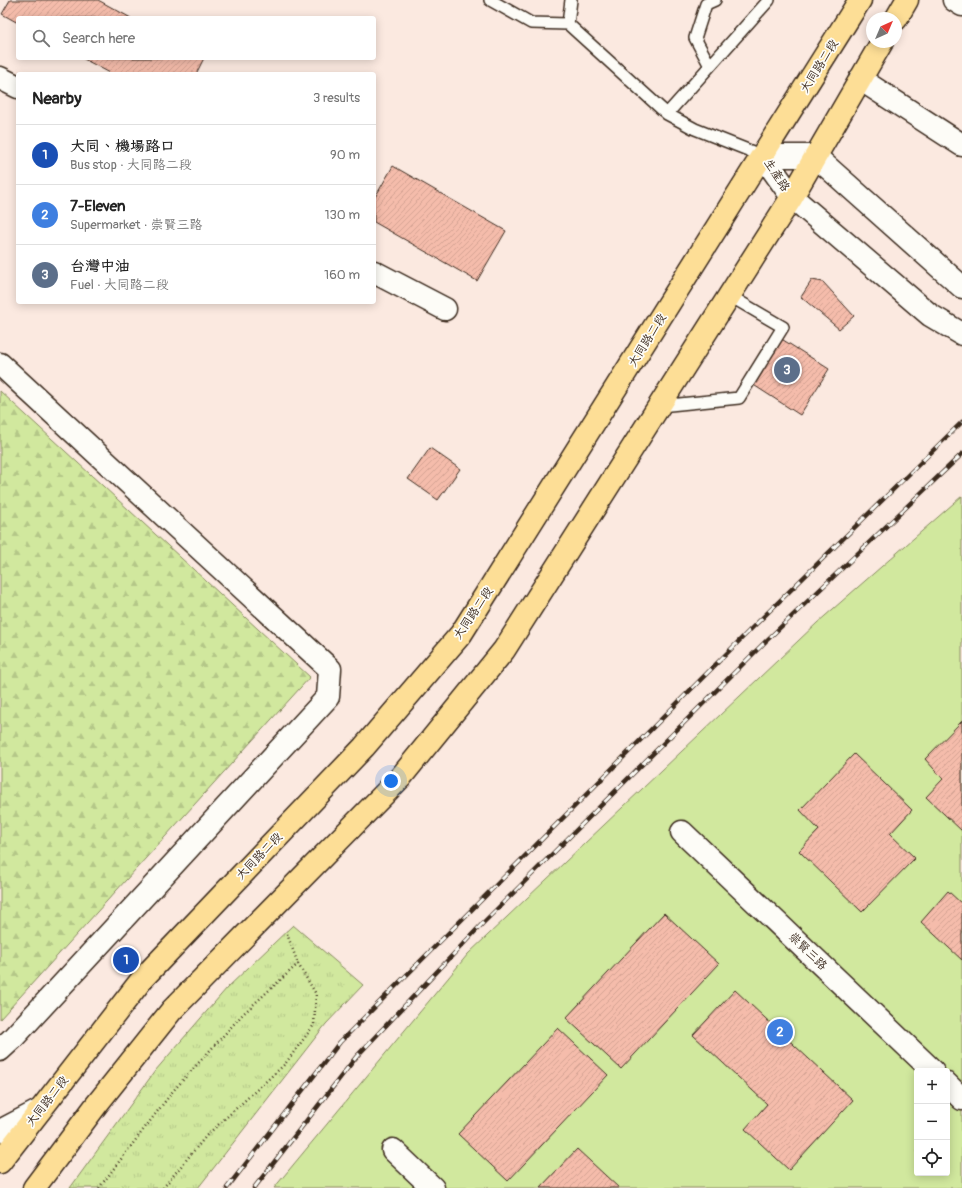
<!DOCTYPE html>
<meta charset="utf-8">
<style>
body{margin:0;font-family:Pangolin,"LXGW WenKai TC",sans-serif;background:#f6f6f6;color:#222}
.controls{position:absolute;right:12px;bottom:12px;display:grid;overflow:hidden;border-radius:4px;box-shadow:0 2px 10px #0003}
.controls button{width:36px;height:36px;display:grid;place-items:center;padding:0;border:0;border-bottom:1px solid #e0e0e0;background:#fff;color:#222;font:20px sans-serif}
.compass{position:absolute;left:866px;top:12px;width:36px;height:36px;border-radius:50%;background:#fff;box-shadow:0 2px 10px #0003;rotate:44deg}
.you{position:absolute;left:391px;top:781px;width:14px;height:14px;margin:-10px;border:3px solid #fff;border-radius:50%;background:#1a73e8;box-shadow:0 0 0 6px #1a73e833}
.badge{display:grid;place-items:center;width:26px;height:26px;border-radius:50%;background:#c8321e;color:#fff;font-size:13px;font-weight:700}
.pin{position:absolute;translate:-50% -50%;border:2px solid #fff;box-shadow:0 1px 4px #0006}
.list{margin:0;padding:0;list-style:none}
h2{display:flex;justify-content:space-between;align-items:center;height:52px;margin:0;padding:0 16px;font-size:17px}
h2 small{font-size:13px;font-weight:400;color:#767676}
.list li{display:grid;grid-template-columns:26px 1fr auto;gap:12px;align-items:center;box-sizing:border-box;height:60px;padding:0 16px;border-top:1px solid #e0e0e0}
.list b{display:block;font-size:15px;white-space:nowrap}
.list p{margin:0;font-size:13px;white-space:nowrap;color:#767676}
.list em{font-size:13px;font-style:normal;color:#767676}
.icon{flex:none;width:22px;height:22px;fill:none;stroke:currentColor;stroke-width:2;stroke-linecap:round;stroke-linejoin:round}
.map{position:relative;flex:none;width:962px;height:1188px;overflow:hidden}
.search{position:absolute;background:#fff;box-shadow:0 2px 10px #0003;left:16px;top:16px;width:360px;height:44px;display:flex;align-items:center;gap:10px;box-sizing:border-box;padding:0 14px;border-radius:4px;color:#767676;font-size:15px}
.panel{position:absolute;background:#fff;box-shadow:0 2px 10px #0003;left:16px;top:72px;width:360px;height:232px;border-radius:4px}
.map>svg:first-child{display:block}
.grass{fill:#d1e89e;stroke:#86895e;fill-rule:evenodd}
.forest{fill:url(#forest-firs);stroke:#86895e}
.park{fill:url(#park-tufts);stroke:#86895e}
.building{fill:url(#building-hatch);stroke:#3b2a1e}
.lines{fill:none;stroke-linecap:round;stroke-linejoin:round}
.lane-casing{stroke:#3b2a1e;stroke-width:14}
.street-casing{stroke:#3b2a1e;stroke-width:25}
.secondary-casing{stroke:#3b2a1e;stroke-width:25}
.primary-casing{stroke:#3b2a1e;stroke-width:25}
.path{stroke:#3b2a1e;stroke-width:2.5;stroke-dasharray:1 3;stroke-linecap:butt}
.lane{stroke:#fdfcf7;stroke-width:11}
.street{stroke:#fdfcf7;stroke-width:22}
.secondary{stroke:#fdfcf7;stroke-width:22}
.primary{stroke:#fdde96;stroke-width:22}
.rail-casing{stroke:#3b2a1e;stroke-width:4.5}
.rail{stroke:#fdfcf7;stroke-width:3;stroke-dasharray:9;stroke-linecap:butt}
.labels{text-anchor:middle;stroke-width:3.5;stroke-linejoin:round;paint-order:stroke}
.street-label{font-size:12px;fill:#3b2a1e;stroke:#fdfcf7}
</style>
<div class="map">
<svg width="962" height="1188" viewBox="0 0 962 1188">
<defs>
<pattern id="forest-firs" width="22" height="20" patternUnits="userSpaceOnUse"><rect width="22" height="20" fill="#d1e89e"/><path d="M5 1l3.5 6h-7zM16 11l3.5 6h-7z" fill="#b4c788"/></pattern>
<pattern id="park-tufts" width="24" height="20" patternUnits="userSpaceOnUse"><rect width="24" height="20" fill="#d1e89e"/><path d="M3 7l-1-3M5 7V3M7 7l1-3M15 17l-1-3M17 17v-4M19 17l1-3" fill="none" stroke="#b4c788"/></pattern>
<pattern id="building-hatch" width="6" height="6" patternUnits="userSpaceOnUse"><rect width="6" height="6" fill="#f5bcab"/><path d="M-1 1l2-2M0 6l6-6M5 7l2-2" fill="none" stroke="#d3a293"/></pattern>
</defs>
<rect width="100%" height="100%" fill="#fbe9e0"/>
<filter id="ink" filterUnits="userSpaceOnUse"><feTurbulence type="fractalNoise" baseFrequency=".025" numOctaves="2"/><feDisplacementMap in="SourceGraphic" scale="8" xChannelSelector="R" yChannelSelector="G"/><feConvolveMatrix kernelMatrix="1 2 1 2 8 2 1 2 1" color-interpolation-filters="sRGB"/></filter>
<g filter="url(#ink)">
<path class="grass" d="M962,496V1188H274L468,954L817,623ZM917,1071H947V1173H917Z"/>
<path class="forest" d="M0,391L310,677L0,1019Z"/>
<path class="park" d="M293,925L363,985L326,1024L198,1188H70L155,1071L227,988Z"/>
<path class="building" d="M10,0H98L131,18H18V23L2,14Z
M82,58H204L196,74H112Z
M393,166L506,231L477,281L374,222V199Z
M812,280L823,282L854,316L839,329L801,297Z
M780,338L829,369L800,415L752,384Z
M430,448L460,469L438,500L408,479Z
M962,721V831L926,797L943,779L925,759Z
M854,754L912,810L890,834L915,858L862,912L799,851L819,830L800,810Z
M948,891L962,904V960L921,922Z
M664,913L719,964L621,1069L566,1018Z
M735,990L853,1100L789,1170L745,1129L767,1104L693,1035Z
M558,1028L608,1075L508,1181L458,1134Z
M577,1149L619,1188H540Z"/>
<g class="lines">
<g class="lane-casing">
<path id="lane" d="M490,0L531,23L568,24L667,114L695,129L763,156
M568,24L571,0
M710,66L695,38L706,4L715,0
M667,114L769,0
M660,406L739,398L783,327L730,296"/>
</g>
<g class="street-casing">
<path id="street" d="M954,0L962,5
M0,78L18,87
M860,79L962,145
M374,272L445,309
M0,364L330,669L328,697L12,1039L0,1050
M682,832L933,1071
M947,1084L962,1099
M0,1131L40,1110
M393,1150L433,1188"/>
</g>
<g class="secondary-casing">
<path id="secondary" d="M763,156L792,197L930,315L962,334
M763,156H815L962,287"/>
</g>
<g class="primary-casing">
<path id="primary" d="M896,19L907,0
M0,1162L143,978L364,747L461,634L860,0
M34,1188L97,1104L172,1010L400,778L504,650L792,197L882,42"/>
</g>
<path class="path" d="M99,1188L173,1091L243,1014L298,964
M163,1188L207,1135L285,1064L314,1025L316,994L298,964L286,931"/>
<use href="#lane" class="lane"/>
<use href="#street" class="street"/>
<use href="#secondary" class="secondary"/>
<use href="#primary" class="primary"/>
<g class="rail-casing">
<path id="rail" d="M227,1188L340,1042L753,627L962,422
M254,1188L357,1056L484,922L766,641L962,454"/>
</g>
<use href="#rail" class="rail"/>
</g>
</g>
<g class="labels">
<g class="street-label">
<text transform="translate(819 66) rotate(-58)" y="4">大同路二段</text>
<text transform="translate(777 175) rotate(57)" y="4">生產路</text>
<text transform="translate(647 340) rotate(-58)" y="4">大同路二段</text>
<text transform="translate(473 613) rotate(-56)" y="4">大同路二段</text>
<text transform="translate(259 856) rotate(-46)" y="4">大同路二段</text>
<text transform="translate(808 951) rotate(44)" y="4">崇賢三路</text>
<text transform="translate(47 1101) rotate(-52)" y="4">大同路二段</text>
</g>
</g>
</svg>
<div class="controls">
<button>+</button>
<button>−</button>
<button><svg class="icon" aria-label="locate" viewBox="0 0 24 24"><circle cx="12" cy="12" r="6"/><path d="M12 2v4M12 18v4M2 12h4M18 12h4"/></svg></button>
</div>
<svg class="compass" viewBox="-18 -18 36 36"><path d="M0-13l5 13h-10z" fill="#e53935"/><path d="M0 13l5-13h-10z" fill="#767676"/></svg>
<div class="you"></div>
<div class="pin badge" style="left:126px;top:960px;background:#1a4fb4">1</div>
<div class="pin badge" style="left:780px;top:1032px;background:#3f7fe0">2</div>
<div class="pin badge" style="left:787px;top:370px;background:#5c6f8a">3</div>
<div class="search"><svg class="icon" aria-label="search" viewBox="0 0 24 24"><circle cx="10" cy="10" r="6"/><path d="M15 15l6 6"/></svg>Search here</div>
<section class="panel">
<h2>Nearby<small>3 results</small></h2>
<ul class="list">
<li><span class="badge" style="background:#1a4fb4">1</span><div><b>大同、機場路口</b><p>Bus stop · 大同路二段</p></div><em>90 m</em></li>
<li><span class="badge" style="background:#3f7fe0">2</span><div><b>7-Eleven</b><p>Supermarket · 崇賢三路</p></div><em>130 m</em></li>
<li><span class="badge" style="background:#5c6f8a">3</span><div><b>台灣中油</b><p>Fuel · 大同路二段</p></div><em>160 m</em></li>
</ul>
</section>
</div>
